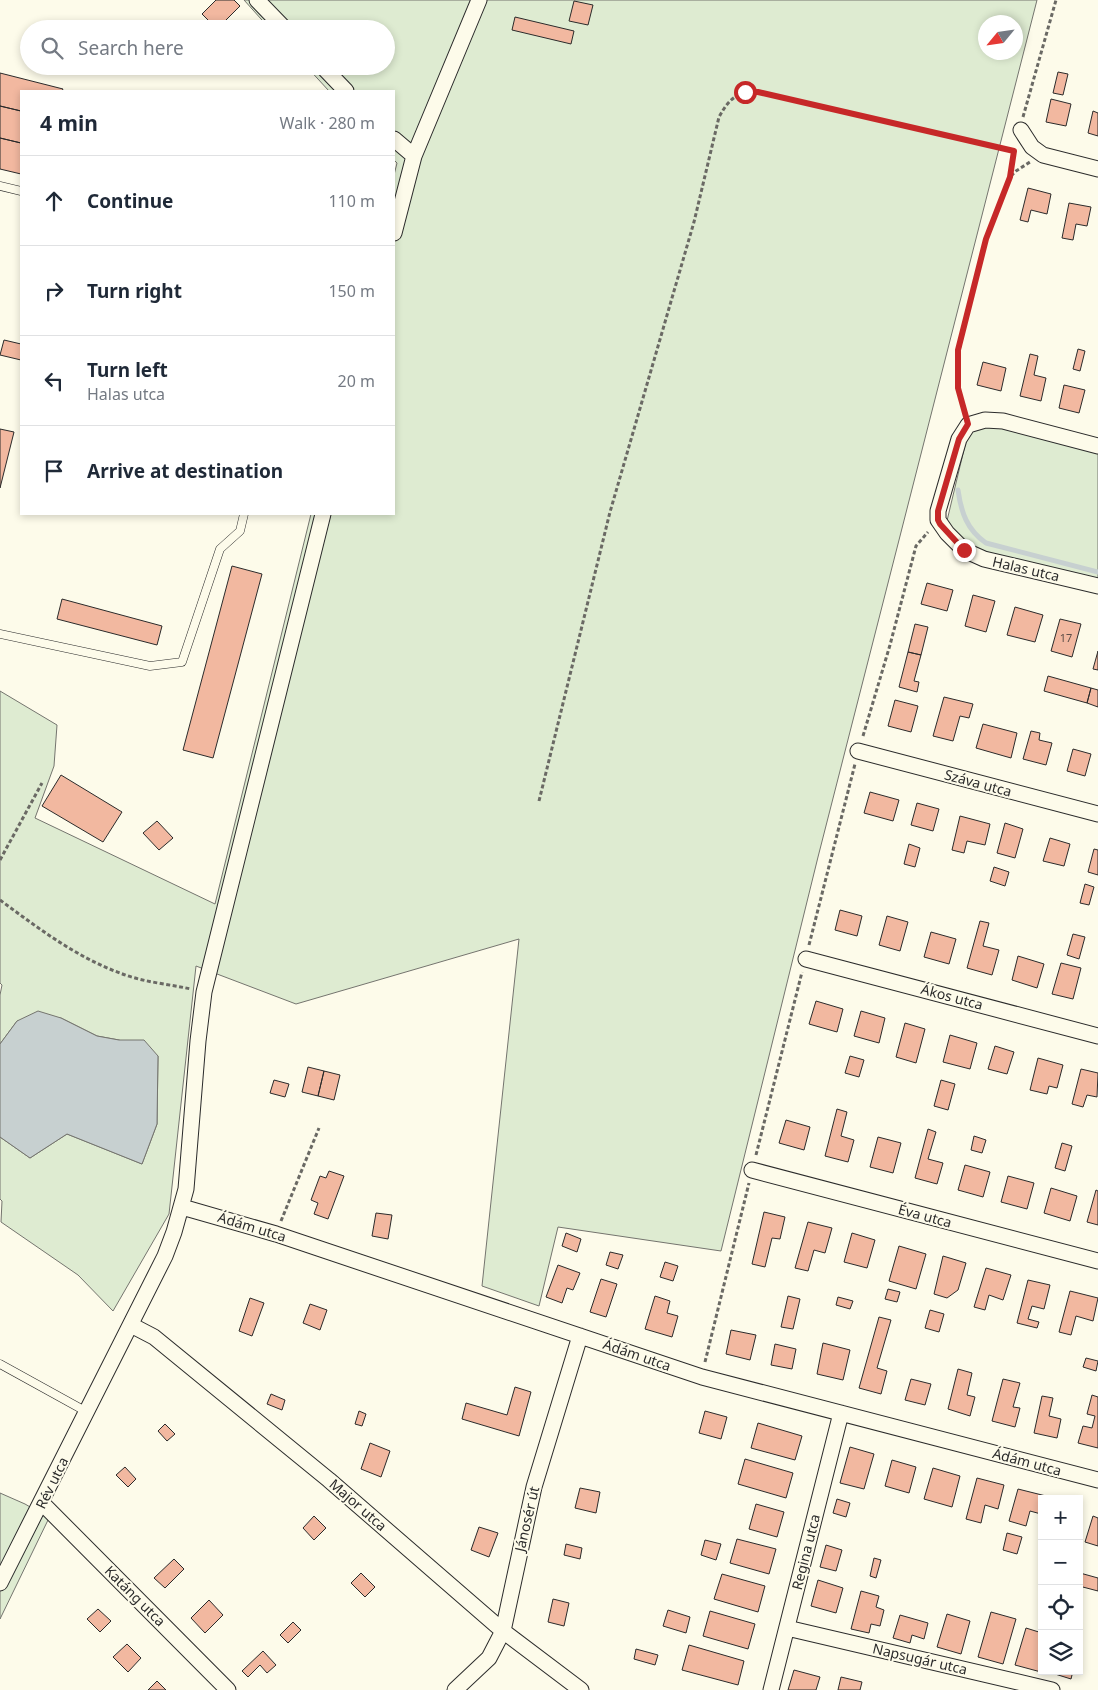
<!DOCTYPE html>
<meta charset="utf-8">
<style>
body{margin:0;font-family:"Noto Sans",sans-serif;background:#f2f2f3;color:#1f2937}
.controls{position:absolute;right:15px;bottom:15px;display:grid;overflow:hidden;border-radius:0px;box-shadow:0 2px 8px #0003}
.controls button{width:45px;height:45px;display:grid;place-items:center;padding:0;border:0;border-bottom:1px solid #e0e1e3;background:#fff;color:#1f2937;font:25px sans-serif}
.compass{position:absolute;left:978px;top:15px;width:45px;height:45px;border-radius:50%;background:#fff;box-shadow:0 2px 8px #0003;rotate:241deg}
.stop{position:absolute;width:15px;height:15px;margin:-11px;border:4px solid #c62828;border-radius:50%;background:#fff}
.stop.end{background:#c62828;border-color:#fff;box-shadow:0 1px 5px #0008}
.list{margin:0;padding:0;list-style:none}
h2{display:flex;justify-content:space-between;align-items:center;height:65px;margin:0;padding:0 20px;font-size:21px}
h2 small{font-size:16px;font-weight:400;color:#747a83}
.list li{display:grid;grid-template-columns:32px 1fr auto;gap:15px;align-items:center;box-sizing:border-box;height:90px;padding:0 20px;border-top:1px solid #e0e1e3}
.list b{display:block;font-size:19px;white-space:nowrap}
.list p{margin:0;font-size:16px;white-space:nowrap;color:#747a83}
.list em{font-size:16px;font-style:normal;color:#747a83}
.icon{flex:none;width:28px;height:28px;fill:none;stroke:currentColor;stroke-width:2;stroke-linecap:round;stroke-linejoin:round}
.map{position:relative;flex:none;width:1098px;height:1690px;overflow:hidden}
.search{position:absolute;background:#fff;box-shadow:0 2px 8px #0003;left:20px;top:20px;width:375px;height:55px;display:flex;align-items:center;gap:12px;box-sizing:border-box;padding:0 18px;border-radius:28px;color:#747a83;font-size:19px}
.panel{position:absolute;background:#fff;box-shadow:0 2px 8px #0003;left:20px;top:90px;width:375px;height:425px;border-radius:0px}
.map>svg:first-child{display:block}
.green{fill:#deebd1;stroke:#74746e;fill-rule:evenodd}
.water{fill:#c7d0d0;stroke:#74746e}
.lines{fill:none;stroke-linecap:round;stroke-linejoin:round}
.stream{stroke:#c7d0d0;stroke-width:5}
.building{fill:#f2b8a0;stroke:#2b2b2b}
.service-casing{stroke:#2b2b2b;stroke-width:9}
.minor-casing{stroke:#2b2b2b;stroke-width:17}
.path{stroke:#6a6964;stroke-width:3;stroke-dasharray:4 2.5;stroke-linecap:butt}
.service{stroke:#fdfbea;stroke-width:8}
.minor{stroke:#fdfbea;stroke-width:15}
.route{stroke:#c62828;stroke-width:6}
.labels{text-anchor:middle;stroke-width:4;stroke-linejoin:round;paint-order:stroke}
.number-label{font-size:11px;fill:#5d4e48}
.street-label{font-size:14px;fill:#2b2b2b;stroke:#fdfbea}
</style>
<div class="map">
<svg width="1098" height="1690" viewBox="0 0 1098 1690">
<rect width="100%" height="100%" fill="#fdfbea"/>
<path class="green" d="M244,0H1037L818,857L721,1251L558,1227L539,1306L482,1286L519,939L296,1004L196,966L169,1214L113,1311L78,1275L1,1222L2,1201L0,1199V1137L30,1158L67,1134L142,1164L157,1124L158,1056L119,1040L97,1036L61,1018L17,1021L0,1044V995L2,985L0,983V691L57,725L54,766L35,818L215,904L311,514H394V175L397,163L394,160V91H329L306,66H386V29H270ZM986,22H1016V52H986Z
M984,426L1008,427L1098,451V585L983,555L959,538L946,525L966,441L973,430Z
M0,1493L25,1504L49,1518L0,1619Z"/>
<path class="water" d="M38,1011L61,1018L97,1036L119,1040H144L158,1056L157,1124L142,1164L67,1134L30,1158L0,1137V1044L17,1021Z"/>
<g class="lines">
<path class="stream" d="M958,490C961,512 967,530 986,543L1098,572"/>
</g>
<path class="building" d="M216,0H234L240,6L217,29L202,14Z
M574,1L593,5L588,25L569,21Z
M515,17L574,31L571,44L512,30Z
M239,66H254L246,74Z
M1058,72L1068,74L1063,95L1053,93Z
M0,73L63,89L62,91H21V111L0,106Z
M1051,99L1071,104L1066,126L1046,122Z
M0,106L21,111V143L0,138Z
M1093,111L1098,113V136L1088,133Z
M0,138L21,143V174L0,169Z
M1028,188L1051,194L1047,214L1031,210L1028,222L1020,220Z
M1069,203L1091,207L1087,226L1076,224L1073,240L1062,238Z
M4,340L21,344V360L0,355Z
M1078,349L1085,351L1080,371L1073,369Z
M1030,354L1038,356L1034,375L1046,378L1041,401L1020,396Z
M983,362L1006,368L1001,391L977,385Z
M1064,385L1085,390L1079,413L1059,408Z
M0,429L14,432L0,488Z
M232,566L262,574L213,758L183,750Z
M927,583L953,590L947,611L921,604Z
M973,595L995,601L986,632L965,626Z
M62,599L162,626L157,645L57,619Z
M1015,607L1043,615L1035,642L1007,635Z
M1060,619L1081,624L1072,657L1051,651Z
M915,624L928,627L921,655L908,652Z
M1098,651V670L1093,669Z
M908,652L921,655L914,681L919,682L917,692L899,687Z
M1048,676L1091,688L1087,703L1044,691Z
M1091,688L1098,690V707L1087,703Z
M944,697L973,704L969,718L960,716L953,741L933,736Z
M895,700L918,706L911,732L888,726Z
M983,724L1017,733L1011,758L976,748Z
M1031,731L1040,733L1039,740L1052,743L1046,765L1023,759Z
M1073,749L1091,754L1085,776L1067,771Z
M61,775L122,812L103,842L42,806Z
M870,792L899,800L893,821L864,813Z
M917,803L939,809L933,831L911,825Z
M960,816L990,824L985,845L967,841L964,853L952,850Z
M157,821L173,838L159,850L143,833Z
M1005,823L1023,829L1015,858L997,853Z
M1050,838L1070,844L1064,866L1043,861Z
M909,844L920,848L915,867L904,864Z
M1094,849L1098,850V875L1088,872Z
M994,867L1009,872L1005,886L990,881Z
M1085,884L1094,887L1089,905L1080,903Z
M840,910L862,916L857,936L835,930Z
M887,916L908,922L900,951L879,945Z
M980,921L989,923L983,946L999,950L992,975L967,968Z
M931,932L956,939L949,964L924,957Z
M1073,934L1085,937L1079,959L1067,955Z
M1018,956L1044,964L1037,988L1012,980Z
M1061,963L1081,968L1073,999L1052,994Z
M816,1001L843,1009L837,1032L809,1024Z
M861,1011L885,1018L879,1043L854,1036Z
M905,1023L925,1029L916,1063L896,1057Z
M950,1035L977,1043L970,1069L943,1062Z
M995,1046L1014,1052L1007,1074L988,1069Z
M850,1056L864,1060L859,1077L845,1073Z
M1038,1058L1063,1065L1057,1088L1049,1086L1047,1094L1030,1090Z
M308,1067L324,1071L318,1096L302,1092Z
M1081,1069L1098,1073L1097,1097L1087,1095L1083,1107L1072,1104Z
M324,1071L340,1075L334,1100L318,1096Z
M274,1080L289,1084L285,1097L270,1093Z
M941,1080L955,1084L948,1110L934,1106Z
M837,1109L847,1112L841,1136L854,1140L848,1162L825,1156Z
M786,1120L810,1127L804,1150L779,1143Z
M928,1129L936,1132L928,1159L943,1163L937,1184L915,1178Z
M974,1136L986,1140L982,1153L971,1150Z
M878,1137L901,1143L893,1173L870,1167Z
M1062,1143L1072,1146L1065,1171L1055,1168Z
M965,1165L990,1172L983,1197L958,1190Z
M329,1171L344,1176L328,1219L314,1214L318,1203L311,1200L320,1176L326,1178Z
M1008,1176L1034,1183L1027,1209L1001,1202Z
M1051,1188L1077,1196L1070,1221L1044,1213Z
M1096,1190L1098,1191V1225L1087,1222Z
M764,1212L785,1217L780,1239L772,1238L765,1267L752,1264Z
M376,1213L392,1215L388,1239L372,1236Z
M808,1222L832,1228L825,1253L814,1250L808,1271L795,1268Z
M566,1233L581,1239L577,1252L562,1246Z
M852,1233L875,1240L867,1268L844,1262Z
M899,1246L926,1254L916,1289L889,1281Z
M610,1252L623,1255L618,1269L606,1265Z
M943,1256L966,1263L958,1290L947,1298L934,1294Z
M665,1262L678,1266L673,1281L660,1277Z
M558,1265L580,1273L573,1290L567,1288L562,1303L546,1297Z
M986,1268L1011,1275L1003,1300L989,1295L985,1310L974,1307Z
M601,1279L617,1284L606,1317L590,1312Z
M1028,1280L1050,1285L1044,1309L1032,1306L1028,1319L1039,1322L1037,1328L1017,1323Z
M888,1289L900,1292L897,1302L885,1299Z
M1070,1291L1098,1298L1093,1321L1076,1316L1071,1335L1059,1332Z
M655,1296L670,1301L667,1313L678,1316L672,1337L645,1329Z
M788,1296L800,1299L793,1329L781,1327Z
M838,1297L853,1301L850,1309L836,1305Z
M250,1298L264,1303L252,1336L239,1331Z
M310,1304L327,1310L320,1330L303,1323Z
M930,1310L944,1314L939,1332L925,1328Z
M879,1317L891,1320L877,1368L887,1371L881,1394L859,1388Z
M731,1330L756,1335L750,1360L726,1354Z
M823,1343L850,1350L843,1380L817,1374Z
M775,1344L796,1349L792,1369L771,1365Z
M1086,1358L1098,1361L1096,1371L1083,1367Z
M958,1369L972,1373L967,1395L975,1397L970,1416L948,1409Z
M911,1379L931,1384L925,1405L905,1400Z
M1003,1379L1020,1383L1013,1407L1020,1408L1015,1427L992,1421Z
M515,1387L531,1392L519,1436L462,1419L466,1403L507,1415Z
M271,1394L285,1400L282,1410L267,1404Z
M1092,1395L1098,1397V1448L1078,1443L1083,1426L1092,1428L1095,1416L1087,1414Z
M1042,1396L1053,1398L1049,1416L1061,1419L1057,1438L1034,1433Z
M359,1411L366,1414L362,1426L355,1424Z
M705,1411L727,1417L721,1439L699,1433Z
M758,1423L802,1436L795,1460L751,1448Z
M165,1424L175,1434L167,1441L158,1431Z
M370,1443L390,1451L381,1477L361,1469Z
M850,1447L874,1454L864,1489L840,1483Z
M745,1459L793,1473L786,1498L738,1484Z
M892,1460L916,1467L909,1493L885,1486Z
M125,1467L136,1479L128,1487L116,1475Z
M933,1468L960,1476L952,1507L924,1499Z
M977,1478L1004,1485L998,1509L985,1505L981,1523L966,1519Z
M580,1488L600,1492L596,1513L575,1508Z
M1018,1489L1046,1496L1045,1499H1042L1041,1514L1030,1511L1026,1526L1009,1521Z
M837,1499L850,1503L846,1517L833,1513Z
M756,1504L784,1512L777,1537L749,1529Z
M314,1516L326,1528L314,1540L303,1528Z
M1093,1516L1098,1518V1546L1085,1542Z
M479,1527L498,1533L489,1557L471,1550Z
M1007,1533L1022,1537L1017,1554L1003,1550Z
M737,1539L776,1549L769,1574L730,1563Z
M705,1540L721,1544L716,1560L701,1555Z
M566,1544L582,1548L580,1559L564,1555Z
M826,1545L842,1550L836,1571L820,1567Z
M874,1558L881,1560L876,1578L870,1576Z
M174,1559L184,1569L165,1588L154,1578Z
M361,1573L375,1587L365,1597L351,1583Z
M1080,1573L1098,1578V1591L1079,1586Z
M722,1574L765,1586L758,1612L714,1599Z
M818,1580L843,1588L836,1613L811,1606Z
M861,1591L879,1596L876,1607L884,1610L880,1626L871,1624L869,1633L851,1629Z
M553,1599L569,1603L564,1626L548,1622Z
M209,1600L223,1615L205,1633L191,1618Z
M98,1609L111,1621L100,1632L87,1619Z
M668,1610L690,1617L686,1633L663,1626Z
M710,1611L755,1624L748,1649L703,1636Z
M991,1612L1016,1619L1003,1664L978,1657Z
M947,1614L970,1621L961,1654L937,1647Z
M900,1615L928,1623L924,1639L912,1635L910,1643L893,1638Z
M293,1622L301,1630L288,1643L280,1635Z
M1026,1628L1042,1633L1041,1672L1015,1665Z
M127,1644L141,1658L128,1672L113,1657Z
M689,1645L744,1661L738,1685L682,1670Z
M636,1649L658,1655L655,1665L634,1659Z
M263,1651L276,1665L267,1673L260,1665L248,1677L242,1671Z
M794,1670L820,1677L816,1690H788Z
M1056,1671H1073L1071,1679L1055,1674Z
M841,1677L862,1682L860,1690H838Z
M157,1681L166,1690H148Z"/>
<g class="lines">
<g class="service-casing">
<path id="service" d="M0,186L21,191
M0,634L150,666L182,662L220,549L240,531L244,514
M0,1364L87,1412"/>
</g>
<g class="minor-casing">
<path id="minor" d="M257,0L285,29
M322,66L346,91
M1021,130L1032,147L1043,155L1098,169
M394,139L414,156
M394,233L414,156L479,0
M1098,446L1003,421L985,420L968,425L959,439L938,511V520L947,533L964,550L984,559L1098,586
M858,751L1098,814
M806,959L1098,1036
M752,1170L1098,1261
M182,1207L276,1234L702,1377L1098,1480
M131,1325L154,1337L329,1480L503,1631L581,1690
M42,1503L228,1690
M0,1583L165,1256L174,1232L186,1189L198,1041L204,992L323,514
M787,1628L1052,1690
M455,1690L489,1658L503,1631L534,1487L580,1336
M771,1690L841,1413"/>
</g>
<path class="path" d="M1023,117L1056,0
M1011,176L1016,171L1030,162
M964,412L958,388L959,350L986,239L1010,177L1015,150
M863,736L890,645L916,546L928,532
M539,801L610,512L694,222L719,117C729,99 737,91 758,92L1014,151
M0,860L42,783
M0,900C38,928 76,957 120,973C142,982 168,984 191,989
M809,945L855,764
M756,1155L802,972
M281,1221L319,1128
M705,1362L749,1183"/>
<use href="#service" class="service"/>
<use href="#minor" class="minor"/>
</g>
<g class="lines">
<path class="route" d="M745,92H758L1014,151L1010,177L986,239L958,350V388L968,424L959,439L938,511V520L940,524L964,550"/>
</g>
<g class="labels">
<g class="number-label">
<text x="1066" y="642">17</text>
</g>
<g class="street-label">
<text transform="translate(1026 569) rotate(13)" y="5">Halas utca</text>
<text transform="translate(978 783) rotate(15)" y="5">Száva utca</text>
<text transform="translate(952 997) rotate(15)" y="5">Ákos utca</text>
<text transform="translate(925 1216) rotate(15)" y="5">Éva utca</text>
<text transform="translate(252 1227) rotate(17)" y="5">Ádám utca</text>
<text transform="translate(637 1355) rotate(19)" y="5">Ádám utca</text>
<text transform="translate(1027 1462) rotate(15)" y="5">Ádám utca</text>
<text transform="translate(52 1483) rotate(-64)" y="5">Rév utca</text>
<text transform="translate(358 1505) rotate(41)" y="5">Major utca</text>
<text transform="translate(527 1519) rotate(-77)" y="5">Jánosér út</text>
<text transform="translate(806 1552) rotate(-76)" y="5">Regina utca</text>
<text transform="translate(135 1596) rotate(45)" y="5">Katáng utca</text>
<text transform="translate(920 1659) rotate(13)" y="5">Napsugár utca</text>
</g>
</g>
</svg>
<div class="controls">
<button>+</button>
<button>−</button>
<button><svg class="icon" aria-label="locate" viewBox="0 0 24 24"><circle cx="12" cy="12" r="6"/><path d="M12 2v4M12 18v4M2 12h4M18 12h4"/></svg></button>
<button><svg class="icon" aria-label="layers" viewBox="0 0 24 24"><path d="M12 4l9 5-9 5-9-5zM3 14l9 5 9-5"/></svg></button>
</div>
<svg class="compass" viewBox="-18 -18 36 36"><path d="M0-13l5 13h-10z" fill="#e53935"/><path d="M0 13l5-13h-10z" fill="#747a83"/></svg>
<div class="stop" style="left:745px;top:92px"></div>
<div class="stop end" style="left:964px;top:550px"></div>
<div class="search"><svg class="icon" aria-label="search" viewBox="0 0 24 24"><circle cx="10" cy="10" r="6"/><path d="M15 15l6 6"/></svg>Search here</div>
<section class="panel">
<h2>4 min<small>Walk · 280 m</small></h2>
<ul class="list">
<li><svg class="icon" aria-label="ahead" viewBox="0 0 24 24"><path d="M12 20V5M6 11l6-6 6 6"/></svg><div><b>Continue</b></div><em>110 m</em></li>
<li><svg class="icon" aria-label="right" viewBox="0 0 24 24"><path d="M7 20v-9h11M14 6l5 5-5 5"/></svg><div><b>Turn right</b></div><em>150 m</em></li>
<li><svg class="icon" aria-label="left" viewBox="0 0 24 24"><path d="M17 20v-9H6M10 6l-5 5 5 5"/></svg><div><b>Turn left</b><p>Halas utca</p></div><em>20 m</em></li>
<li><svg class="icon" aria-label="arrive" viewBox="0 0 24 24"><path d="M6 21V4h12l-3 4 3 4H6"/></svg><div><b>Arrive at destination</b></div></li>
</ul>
</section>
</div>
